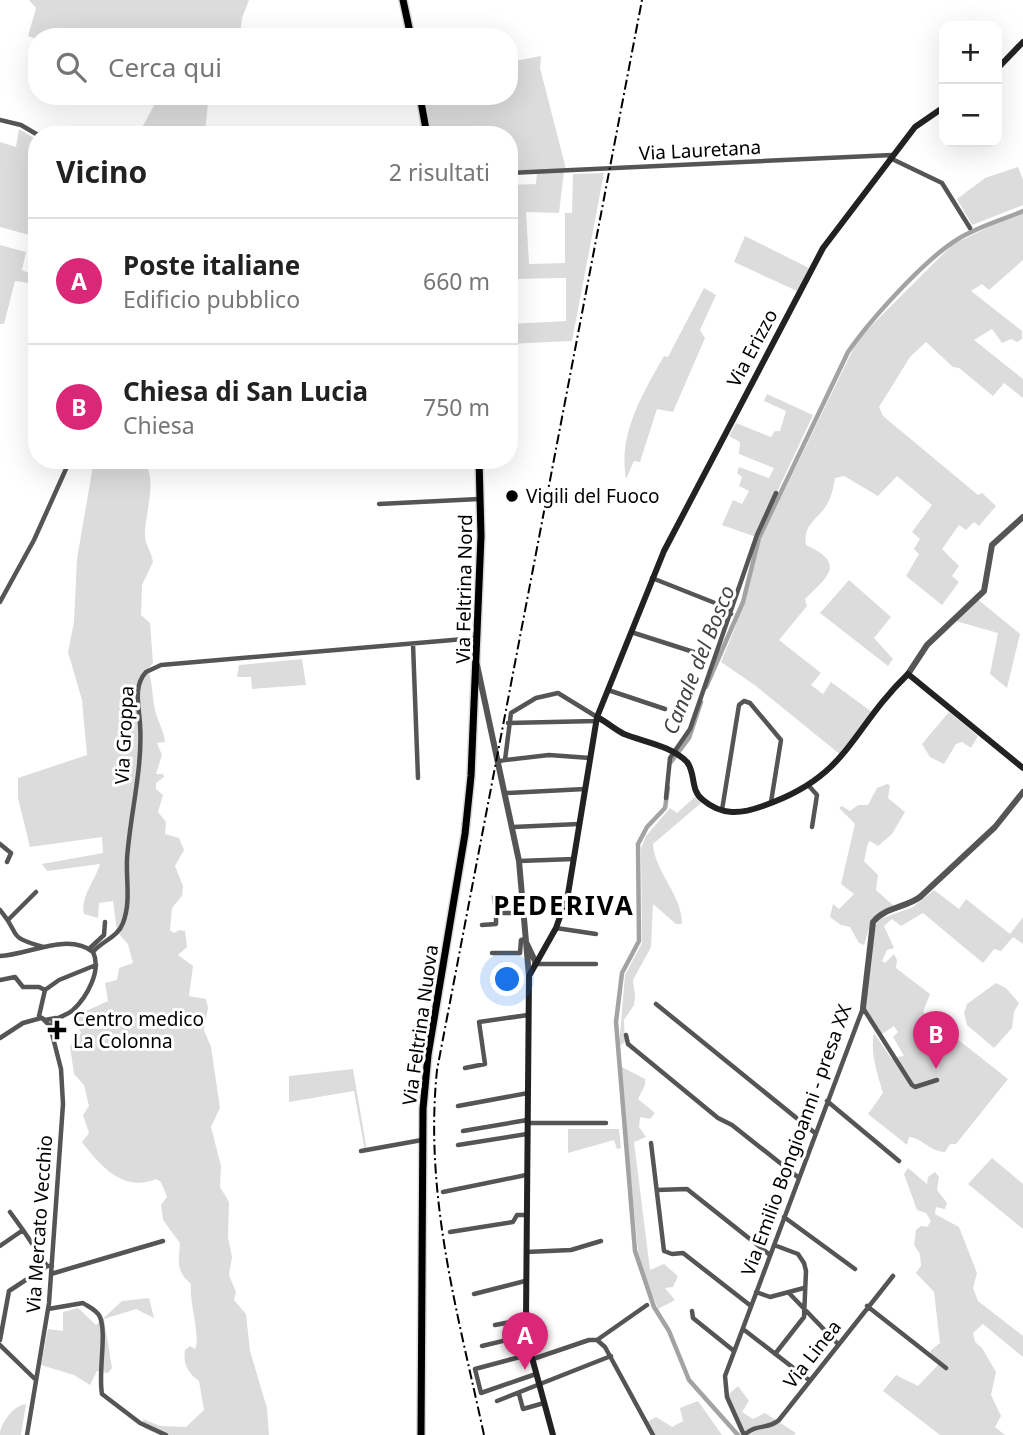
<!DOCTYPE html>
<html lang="it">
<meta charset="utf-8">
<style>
body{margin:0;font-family:"Noto Sans",sans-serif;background:#f2f2f2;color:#222}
.controls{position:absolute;right:21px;top:21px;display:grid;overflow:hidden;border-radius:14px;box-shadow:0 7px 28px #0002}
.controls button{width:63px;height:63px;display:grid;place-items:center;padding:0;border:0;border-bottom:2px solid #e0e0e0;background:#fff;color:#222;font:35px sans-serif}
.you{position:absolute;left:508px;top:980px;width:24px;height:24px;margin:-18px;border:5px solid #fff;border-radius:50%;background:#1a73e8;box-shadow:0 0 0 10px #1a73e833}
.badge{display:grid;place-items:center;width:46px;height:46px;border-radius:50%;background:#db2777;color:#fff;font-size:23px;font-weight:700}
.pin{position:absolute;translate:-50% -58px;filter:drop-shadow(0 2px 4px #0008)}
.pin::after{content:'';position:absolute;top:37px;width:24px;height:21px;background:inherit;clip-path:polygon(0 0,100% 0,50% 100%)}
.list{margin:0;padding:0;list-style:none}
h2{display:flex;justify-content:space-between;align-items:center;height:91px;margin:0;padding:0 28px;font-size:30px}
h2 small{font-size:23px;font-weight:400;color:#767676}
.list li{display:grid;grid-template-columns:46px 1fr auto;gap:21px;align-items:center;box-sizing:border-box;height:126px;padding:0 28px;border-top:2px solid #e0e0e0}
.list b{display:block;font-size:26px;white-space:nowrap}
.list p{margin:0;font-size:23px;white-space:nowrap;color:#767676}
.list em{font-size:23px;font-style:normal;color:#767676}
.icon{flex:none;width:38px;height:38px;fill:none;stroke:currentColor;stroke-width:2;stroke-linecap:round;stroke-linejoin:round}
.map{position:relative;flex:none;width:1023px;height:1435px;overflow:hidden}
.search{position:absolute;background:#fff;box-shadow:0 7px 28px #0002;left:28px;top:28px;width:490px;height:77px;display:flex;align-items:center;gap:18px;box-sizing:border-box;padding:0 24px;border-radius:28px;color:#767676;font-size:26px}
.panel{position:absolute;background:#fff;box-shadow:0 7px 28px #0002;left:28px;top:126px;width:490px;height:343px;border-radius:28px}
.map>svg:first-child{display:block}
.green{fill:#dcdcdc}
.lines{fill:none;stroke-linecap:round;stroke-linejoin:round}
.canal{stroke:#a3a3a3;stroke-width:4.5}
.primary-casing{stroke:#dbdbdb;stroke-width:10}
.minor{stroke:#555;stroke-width:4.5}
.tertiary{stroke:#555;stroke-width:6}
.secondary{stroke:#222;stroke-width:6}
.primary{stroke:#000;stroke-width:7}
.rail{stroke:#000;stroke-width:2;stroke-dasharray:10 3.5 2 3.5;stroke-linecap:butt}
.poi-dot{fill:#000;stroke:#fff;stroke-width:2.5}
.labels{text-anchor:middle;stroke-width:6;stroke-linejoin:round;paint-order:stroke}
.street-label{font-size:19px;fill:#000;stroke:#fff}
.poi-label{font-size:19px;fill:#000;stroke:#fff;text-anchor:start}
.water-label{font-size:21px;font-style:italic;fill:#444;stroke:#fff}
.district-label{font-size:26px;font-weight:bold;letter-spacing:2px;fill:#000;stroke:#fff}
</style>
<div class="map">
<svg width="1023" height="1435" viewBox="0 0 1023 1435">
<rect width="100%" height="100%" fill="#fff"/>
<path class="green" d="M29,0H249L242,18L240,37H37V39L28,36L36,8Z
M541,56L540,68L566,169L509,171V135H431L425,96H509V62Z
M159,96H213L208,103L205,133L138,135Z
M19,129L37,140V237L0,227V142L16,147Z
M1018,167L1023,180V205L972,225L957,199L985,178Z
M564,171L559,213L526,212L529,264L565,263V213H572L573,174L604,173L572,341L509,344V324L566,321V278L509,279V185L536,184L537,173Z
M1023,211V260L989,290L982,284L971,291L1022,331V339L1017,342L1011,339L1002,343L992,329L974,340L1023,379V398L1004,383L993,396L959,368L953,367L926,342L910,357L879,407L883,416L978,495L982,493L996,506L979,526L974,522L966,530L959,525L942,549L959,566L952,576L959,582L942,605L906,576L919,554L914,549L920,539L912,532L932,505L897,476L878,496L844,476L835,478C833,489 832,496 826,506C817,520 803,524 806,545C845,563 830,575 805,599L807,606L779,640L821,673L811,685L823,694L831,682L872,712L842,756L756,686L721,662L735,628L759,543L858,339L953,244Z
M745,236L809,268L797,291L734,262Z
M0,245L26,252L22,270L37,277V284L15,281L4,324H0Z
M704,288L716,295L700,330L705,338L673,412L657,409L640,462L634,461L626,479C618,434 642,395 664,356L668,357Z
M767,394L813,415L756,537L722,525L733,500L742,504L749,491L739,486L742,477L737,473L739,467L769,478L774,468L739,454L740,442L729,436L736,423L771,437L775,431H780L786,411L764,401Z
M94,460H150L146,465C157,482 144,519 145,536C145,544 152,553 153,562L142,585L141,615L150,623L153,663L148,669C153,683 152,700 156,714C159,724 164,731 165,742L157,743L162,755L156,774H163L164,777L156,783V789L163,795L158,812L166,822L165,834L179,838L184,850L175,866L183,886L182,896L172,908L170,930L174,933L179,930L185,931L187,947L178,955L193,966L189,996L206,999L208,1008L204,1030L211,1047L220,1108L211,1127L221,1166L220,1187L229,1202L228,1237L232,1257L229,1275L236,1292L234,1300L246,1314L250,1351L267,1408L269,1435H159L144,1428L143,1419L160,1426L186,1427L204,1410L199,1381C188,1373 183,1365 185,1350L190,1346L195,1349C201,1337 189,1303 191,1284C175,1270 179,1262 180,1243L163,1220L161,1205L167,1197L161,1182L156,1179C122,1193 99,1164 82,1142L89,1133L83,1115L89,1106L84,1085L74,1074L70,1046L81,1033L75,1016L108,1001L105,983L117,980L119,968L133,963L128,944L117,932L113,901L99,903L98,918L84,914C80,897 95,881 100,864L47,871L42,864L103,853L102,837L30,847L18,798V778L87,755L82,700L68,652L74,622L77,559Z
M849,580L891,617L874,638L893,659L888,666L820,613Z
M976,598L1020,634L1007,688L990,674L998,633L952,620Z
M302,659L306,685L252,689L251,677H237L239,665Z
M949,712L978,736L971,748L962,742L956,744L944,764L930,757L922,744Z
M887,784L890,785L888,798L905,812L892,834L878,846L870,841L868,843L864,861L878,875L876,890L895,907L872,918L864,945L859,943L850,927L841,925L830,917L833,904L839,909L854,894L841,884L855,824L839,808L842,806L850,811L858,805H868L877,788Z
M695,797L701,803L653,844C655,873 682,894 682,924H676L653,904L651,947L633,980L635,996L634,1005L624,1020L625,1042L619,1046L625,975L642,943L641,848L646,836L670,808L677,813Z
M934,890L959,909L966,899L1010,934L1023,917V944L1013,937L1001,951L994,949L983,963L923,913L901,926L892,919L884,926L894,948L887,950L882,961L885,963L894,954L897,960L896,968L930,994L923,1012L1008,1079L956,1144H950L945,1152C928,1151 923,1138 909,1137L907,1145L868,1114L883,1093C877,1072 870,1054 874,1033L891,1058L904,1056L893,1037L898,1032L894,1026L882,1034L865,1012L875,926L880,919L913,907Z
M996,983L1006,988L1019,1003L1014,1012L1012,1028L994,1048L967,1025L964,1013L967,1004Z
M620,1066L645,1079V1085L638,1099L655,1113L650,1119L640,1117L639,1127L646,1137L634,1142L650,1270L664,1264L678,1276L673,1287L665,1288L675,1300L658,1309L639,1262Z
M353,1069L367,1151H365L354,1091L289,1102V1076Z
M568,1129H619L621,1148L617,1149L614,1140L568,1153Z
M992,1158L1023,1184V1229L968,1184Z
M908,1168L927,1184L928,1177L935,1172L939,1177L937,1190L947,1203L945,1209L936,1207L935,1214L959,1227L977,1273L973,1288L978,1301L1023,1336V1357L983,1324L973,1333L975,1342L982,1348L996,1372L991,1395L1001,1416L995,1427L1005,1435H940L883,1391L896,1375L918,1386L938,1365L930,1351L940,1343L934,1292L916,1273L921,1266L920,1254L914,1245L916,1230L921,1226L927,1227L931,1221L926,1213L917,1210L904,1174Z
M149,1298L154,1318L136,1309L104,1319L112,1368L108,1373L97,1371L90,1385L74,1375L41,1365L48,1329L63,1331V1312L78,1308L96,1325L122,1301Z
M738,1386L749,1401L742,1412L753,1419L765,1413L796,1433L794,1435H745L728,1395Z
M698,1401L722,1435H654L647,1422L656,1417L672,1427L683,1421L680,1408Z
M26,1404L21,1435H0C0,1423 14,1405 26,1404Z"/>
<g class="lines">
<path class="canal" d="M706,687L743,602L759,538L848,352C870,320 925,259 958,239C977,227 1002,220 1023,211
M671,762L689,738L701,702
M668,788L665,808L647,827L638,844L639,941L622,973L616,1022L635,1251L654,1307L669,1331L689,1380L738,1435"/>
<g class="primary-casing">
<path id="primary" d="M403,0L411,37
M420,96L427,135
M421,1435L423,1109L428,1055L465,834L471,776L481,536L479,460"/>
</g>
<path class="minor" d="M0,120L21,125L38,135
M890,158L942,183L970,228
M509,173L892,155
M379,504L479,499
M652,578L715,603L731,614
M0,602L34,540L70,460
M631,632L703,655
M413,644L418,778
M608,690L665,709
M508,723L596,721
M505,760L549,755L590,758
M499,761L505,760L511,713L536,698L558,693L597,717
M809,786L817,795L812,827
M507,793L585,789
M666,798L670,758L690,729L757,535L776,493
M722,810L739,705L744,701L750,703L781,740L771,802
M513,827L579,824
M0,844L11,853L7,862
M519,861L574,859
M494,897L496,913
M0,910C23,937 4,935 43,947
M8,920L36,892
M482,925L496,924V913H523
M556,928L596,934
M89,949L104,935L105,922
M492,953H520L521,940L526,939
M0,956C28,955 68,932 93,952
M534,964H596
M0,980L15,977L23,987H39L45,990
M656,1004L815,1133
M863,1008L912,1085L915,1087L937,1080
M56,1018L45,1020L39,1016L45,990L59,980L96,965
M51,1030L53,1021C59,1017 67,1015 73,1010C87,997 102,970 93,952C102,941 118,937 123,923C131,902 126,881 127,859C130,814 143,769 140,724C139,706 133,686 146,672L161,665L476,638
M626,1035L628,1044L718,1118L732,1125L799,1178
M0,1038L23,1023L41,1018
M465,1068L485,1064L479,1022L528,1015
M827,1101L899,1161
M458,1106L528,1093
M527,1123H606
M463,1131L527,1120
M651,1143L664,1251L672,1254L683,1253L751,1306
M458,1145L527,1134
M361,1151L422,1140
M657,1190L687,1189L770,1255
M443,1192L526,1175
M10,1212L23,1230
M784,1217L855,1269
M450,1232L513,1222L517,1215H526
M774,1245L798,1254L804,1263L806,1271L804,1317L775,1354
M0,1246L23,1230L47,1266
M526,1252L571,1250L601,1241
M51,1274L163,1241
M756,1292L770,1297L804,1288
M789,1293L838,1344
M474,1294L525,1281
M867,1306L946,1368
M48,1309L83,1303C89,1307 97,1310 100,1317C107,1334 98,1372 102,1394L140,1423L166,1435
M692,1311L693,1318L734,1351
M495,1325L526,1319
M743,1329L809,1380
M0,1340L9,1291L47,1266H52
M597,1340L605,1347L653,1435
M0,1345L36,1380
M482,1346L528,1335
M531,1354L475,1369L481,1393L536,1374
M533,1359L589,1340H597L647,1305
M519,1394L523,1409L544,1403
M497,1401L611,1356
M27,1435L49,1303L63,1104L61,1069L50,1026L43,1019
M744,1435L727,1397L725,1376L863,1008
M744,1435C757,1423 768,1430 779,1420L893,1276"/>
<path class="tertiary" d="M477,665L519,861L529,976
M908,674L927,645L984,591L992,545L1023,517
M527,944L535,961
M863,1008L873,922C885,907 905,908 920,897L995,827L1023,792"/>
<path class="secondary" d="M997,69L1023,42
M597,717C607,722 614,729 624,734C644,742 672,746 687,762C696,773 690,791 703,800C722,816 741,814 763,806C850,776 849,731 908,674L1023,768
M553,1435L531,1354L526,1319L529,976L556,928L568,894L597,717L664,551L823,248L915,127L944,107"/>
<use href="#primary" class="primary"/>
<path class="rail" d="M484,1435C458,1314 424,1196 437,1070L642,0"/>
</g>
<g class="poi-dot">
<circle cx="512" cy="496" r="7"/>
<path d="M53.5 1019.5h7v7h7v7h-7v7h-7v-7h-7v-7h7z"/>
</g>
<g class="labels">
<g class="street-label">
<text transform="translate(700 150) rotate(-3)" y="7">Via Lauretana</text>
<text transform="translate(752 348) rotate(-62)" y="7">Via Erizzo</text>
<text transform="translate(464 589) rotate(-89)" y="7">Via Feltrina Nord</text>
<text transform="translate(124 735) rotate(-87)" y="7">Via Groppa</text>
<text transform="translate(420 1025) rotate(-82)" y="7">Via Feltrina Nuova</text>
<text transform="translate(796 1140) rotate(-70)" y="7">Via Emilio Bongioanni - presa XX</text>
<text transform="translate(39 1224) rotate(-86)" y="7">Via Mercato Vecchio</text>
<text transform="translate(812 1354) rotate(-52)" y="7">Via Linea</text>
</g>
<g class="poi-label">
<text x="526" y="503">Vigili del Fuoco</text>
<text x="73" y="1026">Centro medico<tspan x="73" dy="22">La Colonna</tspan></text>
</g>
<g class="water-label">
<text transform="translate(699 660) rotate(-68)" y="7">Canale del Bosco</text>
</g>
<g class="district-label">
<text x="564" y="915">PEDERIVA</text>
</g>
</g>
</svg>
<div class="controls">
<button>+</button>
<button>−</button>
</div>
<div class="you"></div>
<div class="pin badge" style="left:525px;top:1370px">A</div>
<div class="pin badge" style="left:936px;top:1069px">B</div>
<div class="search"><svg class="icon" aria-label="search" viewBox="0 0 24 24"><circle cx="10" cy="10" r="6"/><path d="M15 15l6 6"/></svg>Cerca qui</div>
<section class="panel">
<h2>Vicino<small>2 risultati</small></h2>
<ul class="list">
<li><span class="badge">A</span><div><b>Poste italiane</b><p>Edificio pubblico</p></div><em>660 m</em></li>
<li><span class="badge">B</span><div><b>Chiesa di San Lucia</b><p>Chiesa</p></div><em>750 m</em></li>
</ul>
</section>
</div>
